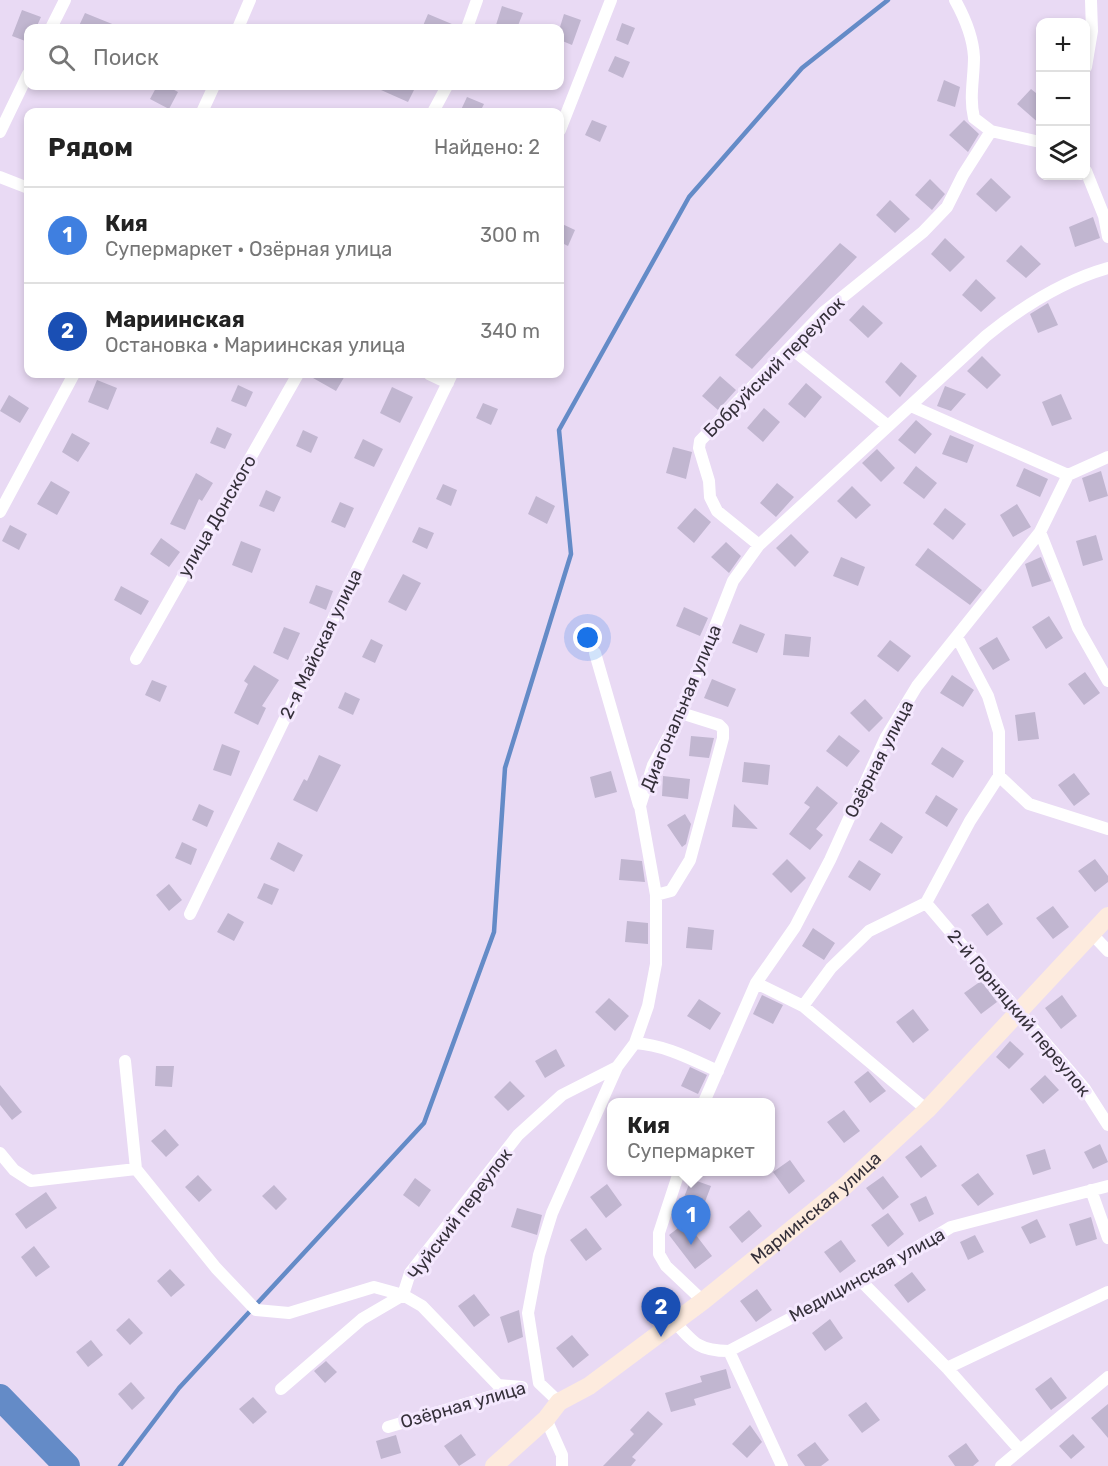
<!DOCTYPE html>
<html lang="ru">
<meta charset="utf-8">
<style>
body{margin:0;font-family:Rubik,sans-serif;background:#f6f6f6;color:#222}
.controls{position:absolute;right:18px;top:18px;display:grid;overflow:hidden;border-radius:12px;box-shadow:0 3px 9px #0003}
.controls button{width:54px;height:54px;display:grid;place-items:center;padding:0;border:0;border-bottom:2px solid #e0e0e0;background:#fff;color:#222;font:30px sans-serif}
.you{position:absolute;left:588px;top:638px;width:21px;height:21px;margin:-15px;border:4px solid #fff;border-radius:50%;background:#1a73e8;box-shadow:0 0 0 9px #1a73e833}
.badge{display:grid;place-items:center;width:39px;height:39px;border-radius:50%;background:#d93025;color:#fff;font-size:20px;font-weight:700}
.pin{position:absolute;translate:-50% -50px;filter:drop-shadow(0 2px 3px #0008)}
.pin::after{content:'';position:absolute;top:32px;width:21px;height:18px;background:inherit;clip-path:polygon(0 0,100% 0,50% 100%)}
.popup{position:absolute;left:607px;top:1098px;width:168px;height:78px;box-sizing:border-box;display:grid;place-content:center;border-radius:12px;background:#fff;filter:drop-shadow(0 2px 4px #0005);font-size:20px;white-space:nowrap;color:#767676}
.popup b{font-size:22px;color:#222}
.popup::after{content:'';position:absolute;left:50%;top:100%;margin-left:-12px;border:12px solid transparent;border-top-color:#fff}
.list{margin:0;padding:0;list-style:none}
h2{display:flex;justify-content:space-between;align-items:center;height:78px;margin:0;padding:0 24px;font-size:26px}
h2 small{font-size:20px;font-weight:400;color:#767676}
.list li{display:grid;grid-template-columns:39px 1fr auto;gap:18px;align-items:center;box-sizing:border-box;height:96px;padding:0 24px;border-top:2px solid #e0e0e0}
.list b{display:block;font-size:22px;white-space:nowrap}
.list p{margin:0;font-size:20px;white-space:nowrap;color:#767676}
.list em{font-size:20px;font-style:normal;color:#767676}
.icon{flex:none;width:33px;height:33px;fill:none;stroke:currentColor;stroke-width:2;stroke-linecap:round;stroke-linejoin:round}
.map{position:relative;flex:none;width:1108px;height:1466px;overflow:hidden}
.search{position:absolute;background:#fff;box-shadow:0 3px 9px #0003;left:24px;top:24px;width:540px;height:66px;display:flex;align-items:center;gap:15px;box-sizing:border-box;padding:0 21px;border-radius:12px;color:#767676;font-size:22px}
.panel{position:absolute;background:#fff;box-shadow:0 3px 9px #0003;left:24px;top:108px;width:540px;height:270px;border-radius:12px}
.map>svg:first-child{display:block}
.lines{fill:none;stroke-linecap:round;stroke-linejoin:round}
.stream{stroke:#648bc7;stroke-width:4.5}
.river{stroke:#648bc7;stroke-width:26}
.building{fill:#c1b6d0}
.minor{stroke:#fff;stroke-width:12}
.secondary{stroke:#fdebde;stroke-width:18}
.labels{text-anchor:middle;stroke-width:6;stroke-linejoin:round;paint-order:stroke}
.street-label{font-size:18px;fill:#35303a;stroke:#f4e8fe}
</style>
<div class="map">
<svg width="1108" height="1466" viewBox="0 0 1108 1466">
<rect width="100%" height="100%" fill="#e9daf4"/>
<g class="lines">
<path class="stream" d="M120,1466L179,1388L424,1123L494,932L505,768L571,554L559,430L689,197L802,68L888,0"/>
<path class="river" d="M0,1397L67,1466"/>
</g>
<path class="building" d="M502,6L523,13L517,28L496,25Z
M22,10L41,17L36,28H28V42L12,36Z
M85,13L122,28H78Z
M428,14L459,27V28H422Z
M564,14L581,20L572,45L560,40V27Z
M622,23L635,28L628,45L616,40Z
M615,56L630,62L623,78L608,71Z
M944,80L960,87L955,107L937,101Z
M157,86H167L178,92L169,109L150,99Z
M372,86H416L408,102Z
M1031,89L1041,97V125L1017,104Z
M467,97L484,104L480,112H460Z
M592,120L607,126L600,142L585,135Z
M964,120L979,134L968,152L949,135Z
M991,178L1011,197L996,212L976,194Z
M930,179L945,194L932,210L915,195Z
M890,200L910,219L895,233L876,215Z
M1093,217L1100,238L1075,247L1069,227Z
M560,223L575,230L568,246L560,242Z
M945,238L965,257L950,272L931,254Z
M840,243L857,257L752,369L735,355Z
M1021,245L1041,264L1026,278L1006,261Z
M976,279L996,298L981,312L962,295Z
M1048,303L1058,325L1038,333L1030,314Z
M863,305L883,323L868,338L849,320Z
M982,356L1001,375L987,389L967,371Z
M901,362L917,376L900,397L885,382Z
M306,374H346L336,391Z
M720,376L736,390L718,410L702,396Z
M97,380L117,388L108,410L88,402Z
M806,383L822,397L805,418L788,404Z
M238,385L253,392L246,407L231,401Z
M945,386L966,394L951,411L937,406Z
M392,387L413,397L400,423L380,413Z
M1061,394L1072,419L1052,426L1042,402Z
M9,395L29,408L20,423L0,411Z
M483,403L498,409L491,425L476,418Z
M764,408L780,422L763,442L747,428Z
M916,420L932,434L915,454L898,440Z
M217,427L232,434L225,449L210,443Z
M303,430L318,437L311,453L296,446Z
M72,433L90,443L78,462L62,452Z
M950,435L974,445L967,463L942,454Z
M363,439L383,449L374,467L354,458Z
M673,447L692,452L686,479L666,473Z
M877,449L895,468L881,482L862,463Z
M916,466L937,483L924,499L903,483Z
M1024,468L1048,479L1040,497L1016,486Z
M1101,471L1108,496L1089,502L1082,478Z
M196,473L213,483L202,501L199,499L185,530L170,524Z
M51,481L70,492L57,515L37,504Z
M777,483L794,497L776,517L760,503Z
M443,484L457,490L451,506L436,499Z
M852,486L871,505L856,519L837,501Z
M266,490L281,497L274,512L259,506Z
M536,496L555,506L547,524L528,514Z
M340,502L354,508L345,528L331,522Z
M1017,504L1031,527L1013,537L1000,515Z
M695,508L711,522L694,543L677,528Z
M945,508L966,524L953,540L933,524Z
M10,525L27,534L19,550L2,541Z
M419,527L434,533L427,549L412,542Z
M791,534L809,552L795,567L776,548Z
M1096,535L1103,560L1083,566L1076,541Z
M161,538L180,552L169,567L150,554Z
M241,541L261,549L252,573L232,565Z
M726,542L741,556L729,573L711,557Z
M928,548L982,590L970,605L915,565Z
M841,557L865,567L858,586L833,576Z
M1041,557L1051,581L1032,587L1025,564Z
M403,574L421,583L406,611L388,602Z
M316,585L333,591L326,610L309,603Z
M121,586L149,601L141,615L114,600Z
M684,607L708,618L700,636L676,626Z
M1049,616L1063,638L1046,649L1032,627Z
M740,624L765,634L757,653L732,643Z
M284,627L300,633L288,660L273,653Z
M785,634L811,637L809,657L783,655Z
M997,637L1010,660L993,670L979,648Z
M371,639L383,645L375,663L362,657Z
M890,640L911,656L898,672L877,656Z
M254,665L279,680L262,706L266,708L258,725L234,713L248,684L244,681Z
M1085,672L1100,693L1084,705L1068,684Z
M952,675L974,690L963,707L940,693Z
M712,679L736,689L728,707L704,698Z
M152,680L167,686L160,702L145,695Z
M345,692L360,699L353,715L338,708Z
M865,699L883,718L869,732L850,713Z
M1035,712L1039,739L1018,741L1015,715Z
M839,735L860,751L847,767L826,751Z
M691,736L714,738L709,758L689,756Z
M222,744L240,751L231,776L213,770Z
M942,747L964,761L953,778L931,764Z
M319,755L341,765L317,812L293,800L304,779L307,781Z
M744,762L770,765L768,785L742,782Z
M611,771L617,792L595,798L590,777Z
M1074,773L1090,794L1074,806L1058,785Z
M663,776L690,779L688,799L662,796Z
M817,786L838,803L816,829L823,835L810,850L789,834L810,807L804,803Z
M936,795L958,809L947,827L925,813Z
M199,804L214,811L207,827L192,820Z
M734,804L758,829L732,827Z
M685,814L691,824L686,844L682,847L667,825Z
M881,822L903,837L892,854L869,840Z
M182,842L197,849L191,865L175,858Z
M278,842L303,855L294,872L270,859Z
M621,859L642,861L645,882L619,880Z
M787,859L806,878L791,893L772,874Z
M1095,859L1108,876V882L1095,892L1078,871Z
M859,860L881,874L870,891L848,877Z
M264,883L279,889L272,905L257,898Z
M169,884L182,900L169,911L156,895Z
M988,903L1003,924L987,936L971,915Z
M1053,906L1069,927L1053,939L1036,918Z
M228,913L244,922L234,941L217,932Z
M627,921L648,923V944L625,942Z
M688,927L714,930L712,950L686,948Z
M813,928L835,943L824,960L802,946Z
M981,981L997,1002L981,1014L964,993Z
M762,995L783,1005L773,1024L753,1014Z
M1062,995L1077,1016L1061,1029L1045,1008Z
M609,998L629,1016L615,1031L595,1012Z
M699,999L721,1013L710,1030L687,1016Z
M913,1009L929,1030L913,1043L896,1022Z
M1010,1041L1024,1054L1009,1069L996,1057Z
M556,1049L565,1066L545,1078L535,1061Z
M156,1066H174L172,1087L155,1086Z
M690,1067L707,1075L698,1094L681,1086Z
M868,1071L886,1091L870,1103L854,1082Z
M1045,1075L1059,1090L1043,1104L1030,1089Z
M510,1081L525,1096L508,1111L494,1097Z
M0,1085L22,1112L12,1120L0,1105Z
M844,1110L860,1131L844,1143L827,1122Z
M165,1129L179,1145L166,1157L151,1141Z
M1100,1144L1108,1162L1093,1169L1084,1152Z
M921,1145L937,1166L921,1178L905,1157Z
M1045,1149L1051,1169L1033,1175L1026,1155Z
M790,1160L805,1181L789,1194L773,1172Z
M978,1173L994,1194L978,1206L961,1185Z
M198,1175L212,1190L199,1202L185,1187Z
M883,1176L899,1197L883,1210L866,1188Z
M415,1178L431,1190L419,1207L403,1195Z
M691,1179L711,1186L703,1207L683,1200Z
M607,1184L622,1205L606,1218L590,1197Z
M274,1185L287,1199L276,1210L262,1196Z
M46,1192L57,1208L26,1229L15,1214Z
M926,1196L934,1214L919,1222L910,1204Z
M517,1208L542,1215L537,1235L511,1227Z
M749,1210L762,1226L742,1243L729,1227Z
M888,1213L904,1234L888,1247L871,1225Z
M1091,1217L1097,1239L1076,1246L1069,1224Z
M1037,1219L1046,1237L1030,1244L1021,1227Z
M686,1222L712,1256L695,1269L669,1235Z
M586,1228L602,1249L586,1261L570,1240Z
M975,1235L984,1252L968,1260L960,1242Z
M841,1240L856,1261L840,1273L824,1252Z
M34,1246L50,1267L36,1277L21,1257Z
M170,1269L185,1285L171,1297L157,1281Z
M912,1272L926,1290L908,1303L894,1285Z
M757,1289L772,1310L756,1322L740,1301Z
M474,1294L490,1315L474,1327L458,1306Z
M519,1310L523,1337L508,1343L500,1317Z
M129,1318L143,1333L130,1345L116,1330Z
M830,1319L843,1338L825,1351L812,1333Z
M572,1335L589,1355L573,1368L556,1348Z
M91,1340L103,1355L88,1367L76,1352Z
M326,1361L337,1372L325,1383L314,1371Z
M726,1369L731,1388L694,1399L696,1405L671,1412L665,1393L702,1382L700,1376Z
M1051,1377L1067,1398L1051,1410L1035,1389Z
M131,1382L145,1398L132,1410L118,1394Z
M253,1397L267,1412L253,1424L239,1409Z
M866,1402L880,1420L862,1433L848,1415Z
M1108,1404V1438L1091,1418Z
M648,1411L663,1424L632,1457L636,1460L631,1466H603L634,1434L630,1430Z
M750,1425L762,1442L747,1458L732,1444Z
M461,1434L476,1455L459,1466L444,1446Z
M1073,1434L1085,1447L1071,1459L1059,1446Z
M396,1435L401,1453L381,1459L376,1441Z
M815,1442L829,1460L821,1466H805L797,1455Z
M966,1443L979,1461L973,1466H955L948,1456Z"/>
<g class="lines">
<path class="minor" d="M955,0C965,18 973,37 974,57C974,79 969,97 974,118L991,131
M51,28L65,0
M238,28L250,0
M467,28L477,0
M1086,67L1092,31L1091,0
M202,112L214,86
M433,112L447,86
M560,130L611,0
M0,132L28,74
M1086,171L1104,216L1108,237
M0,177L28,188
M792,349L888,426
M429,374L448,383
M911,406L1068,475
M0,512L74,374
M1040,532L1078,628L1108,681
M759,545L717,511L710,497L709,481L699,448L700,441L824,312L923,232L947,207L963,175L991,131L1040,142
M595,653L639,805
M136,659L298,374
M999,776L1029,804L1108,829
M656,895L671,891L690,860L723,738V729L719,725L681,713
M926,903L1085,1089L1108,1125
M190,914L452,374
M1092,934L1108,951
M756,983L803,1006L927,1110
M803,1006L831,968L869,931L926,903L970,821L999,776V732L988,696L957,637
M635,1043C665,1045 691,1059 718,1071
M125,1061L136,1169
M704,1102L756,983L795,927L830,860L886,737L917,686L1040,532L1068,475L1108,457
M0,1153L14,1170L31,1181L136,1169L216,1268L256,1310L289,1313L374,1287L403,1295L422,1306L498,1385L522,1387
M679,1172L659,1233V1254L666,1266L703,1301
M1091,1190L1108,1238
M861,1281L947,1368L1020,1450
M675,1322C694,1344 700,1351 729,1351L861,1281L951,1227L1108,1186
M729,1351L782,1466
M947,1368L1108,1292
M281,1389L362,1319L403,1295L410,1273L518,1135L562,1095L617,1067
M559,1402L539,1383L528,1313L539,1255L552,1213L617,1067L635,1043L648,1006L656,964V895L640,806L653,765L681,713L733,581L759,545L986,336C1023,306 1062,281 1108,268
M546,1419L562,1455V1466
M388,1427L516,1389
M1001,1466L1108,1377"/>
<path class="secondary" id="s1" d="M494,1466L546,1419L559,1402L589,1386L703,1301L845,1186L927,1110L1108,916"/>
</g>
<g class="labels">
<g class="street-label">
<text transform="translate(774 367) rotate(-45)" y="6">Бобруйский переулок</text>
<text transform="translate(217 516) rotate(-60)" y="6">улица Донского</text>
<text transform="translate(321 644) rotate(-64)" y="6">2-я Майская улица</text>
<text transform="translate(681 708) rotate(-67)" y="6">Диагональная улица</text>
<text transform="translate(879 759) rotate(-63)" y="6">Озёрная улица</text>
<text transform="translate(1019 1013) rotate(50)" y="6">2-й Горняцкий переулок</text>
<text dy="6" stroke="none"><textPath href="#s1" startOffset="414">Мариинская улица</textPath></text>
<text transform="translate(460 1214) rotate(-53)" y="6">Чуйский переулок</text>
<text transform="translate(867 1275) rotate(-29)" y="6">Медицинская улица</text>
<text transform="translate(463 1405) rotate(-16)" y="6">Озёрная улица</text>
</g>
</g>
</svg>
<div class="controls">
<button>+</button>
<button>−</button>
<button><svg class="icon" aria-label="layers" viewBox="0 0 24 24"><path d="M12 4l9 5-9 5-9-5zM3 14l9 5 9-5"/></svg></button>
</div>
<div class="you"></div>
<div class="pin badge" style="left:691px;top:1245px;background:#3f7fe0">1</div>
<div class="popup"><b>Кия</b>Супермаркет</div>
<div class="pin badge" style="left:661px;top:1337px;background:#1a4fb4">2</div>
<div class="search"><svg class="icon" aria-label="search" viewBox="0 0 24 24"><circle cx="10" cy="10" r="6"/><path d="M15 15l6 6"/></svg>Поиск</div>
<section class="panel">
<h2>Рядом<small>Найдено: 2</small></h2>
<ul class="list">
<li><span class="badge" style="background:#3f7fe0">1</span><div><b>Кия</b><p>Супермаркет · Озёрная улица</p></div><em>300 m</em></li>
<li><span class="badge" style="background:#1a4fb4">2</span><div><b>Мариинская</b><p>Остановка · Мариинская улица</p></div><em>340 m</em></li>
</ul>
</section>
</div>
